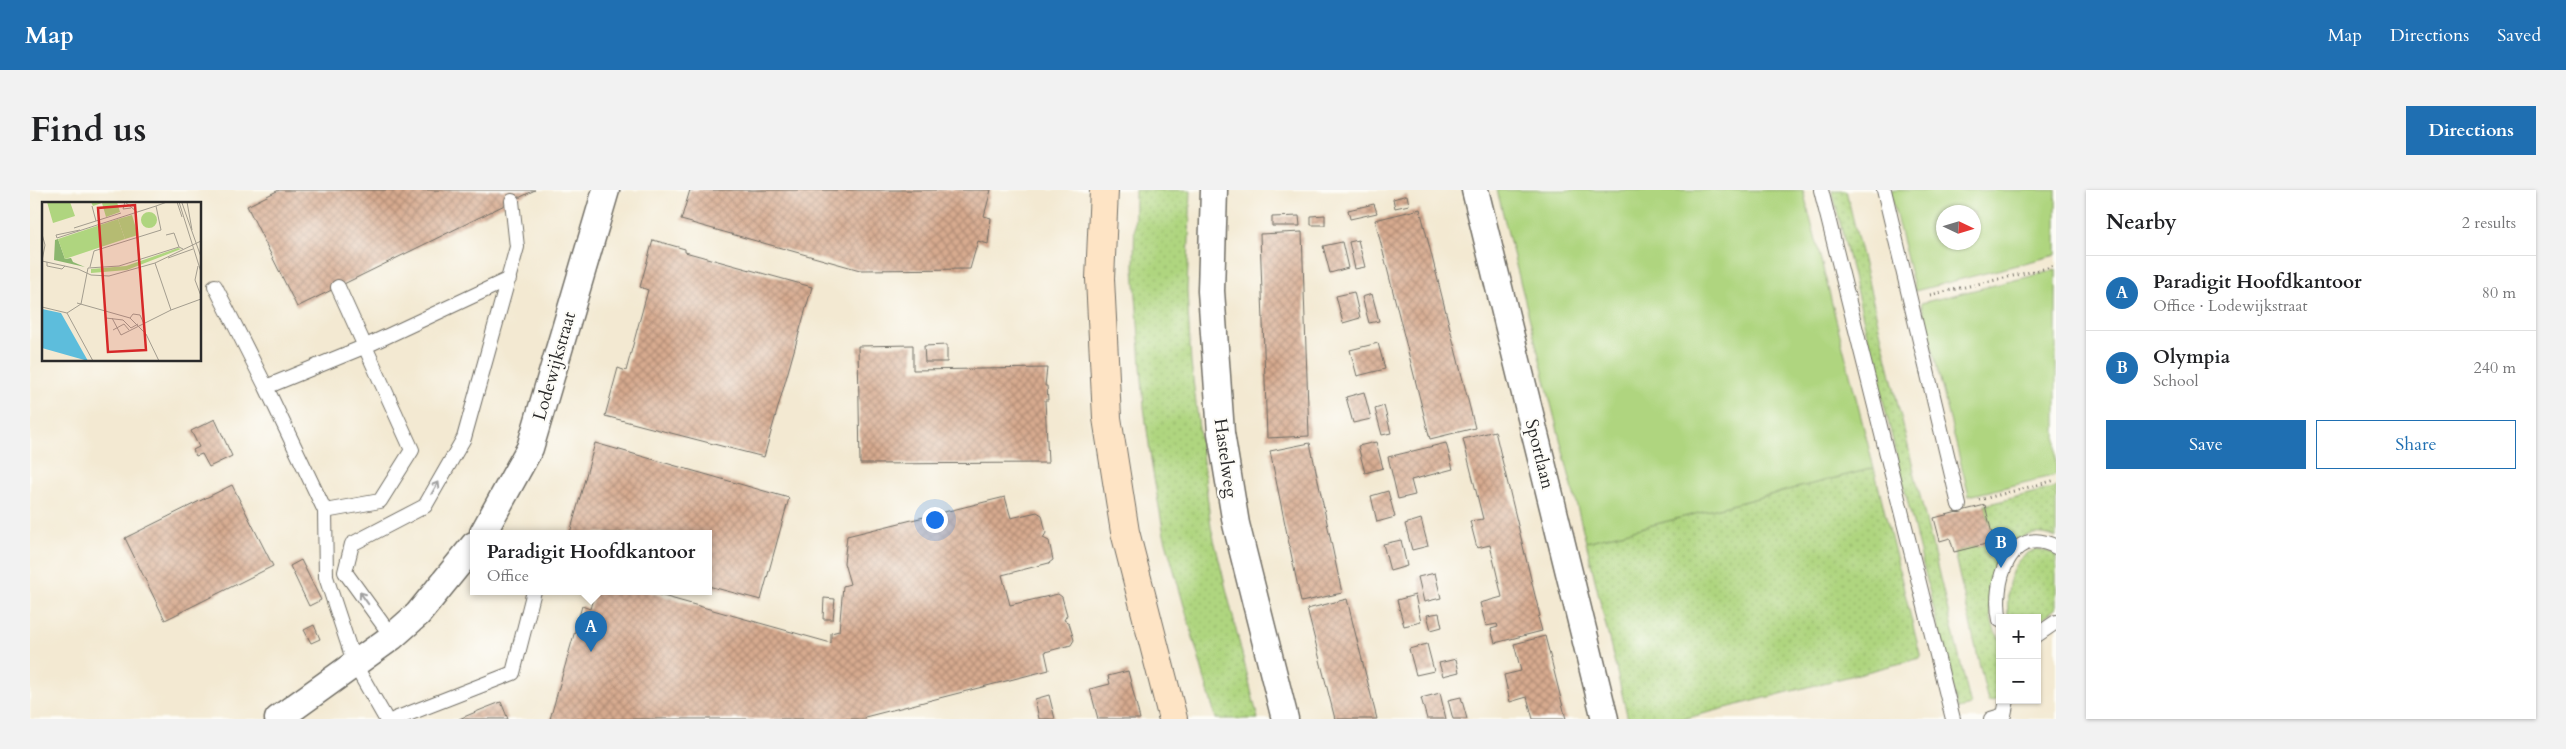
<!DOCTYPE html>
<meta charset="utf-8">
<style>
body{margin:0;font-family:Cardo,serif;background:#f2f2f2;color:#202124}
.controls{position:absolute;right:15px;bottom:15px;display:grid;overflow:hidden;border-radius:0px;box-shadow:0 1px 4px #0004}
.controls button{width:45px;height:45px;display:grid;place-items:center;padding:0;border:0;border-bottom:1px solid #e0e0e0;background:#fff;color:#202124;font:25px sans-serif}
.compass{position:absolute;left:1906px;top:15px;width:45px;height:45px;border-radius:50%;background:#fff;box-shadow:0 1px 4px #0004;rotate:94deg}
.you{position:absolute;left:904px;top:329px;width:18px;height:18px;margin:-12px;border:4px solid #fff;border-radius:50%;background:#1a73e8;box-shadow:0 0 0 8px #1a73e833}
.badge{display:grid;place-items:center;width:32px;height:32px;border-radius:50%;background:#1f6fb2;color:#fff;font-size:16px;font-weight:700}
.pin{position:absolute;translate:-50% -41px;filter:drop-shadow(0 1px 2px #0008)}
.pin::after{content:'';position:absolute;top:26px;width:18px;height:15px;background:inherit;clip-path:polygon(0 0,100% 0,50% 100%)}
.popup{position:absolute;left:440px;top:340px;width:242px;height:65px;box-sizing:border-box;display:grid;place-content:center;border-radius:0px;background:#fff;filter:drop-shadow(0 1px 4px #0005);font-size:16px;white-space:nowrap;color:#757577}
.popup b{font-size:19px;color:#202124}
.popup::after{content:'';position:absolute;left:50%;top:100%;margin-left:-10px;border:10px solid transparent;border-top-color:#fff}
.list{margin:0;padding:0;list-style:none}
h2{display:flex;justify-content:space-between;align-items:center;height:65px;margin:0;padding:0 20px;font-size:21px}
h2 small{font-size:16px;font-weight:400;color:#757577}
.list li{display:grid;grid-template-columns:32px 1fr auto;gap:15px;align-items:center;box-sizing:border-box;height:75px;padding:0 20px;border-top:1px solid #e0e0e0}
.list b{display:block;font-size:19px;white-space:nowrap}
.list p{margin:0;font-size:16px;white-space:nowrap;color:#757577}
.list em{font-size:16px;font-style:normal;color:#757577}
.actions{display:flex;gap:10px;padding:15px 20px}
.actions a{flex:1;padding:11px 0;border:1px solid #1f6fb2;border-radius:0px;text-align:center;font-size:18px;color:#1f6fb2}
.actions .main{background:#1f6fb2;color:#fff}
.map{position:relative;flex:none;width:2026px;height:529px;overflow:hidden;border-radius:0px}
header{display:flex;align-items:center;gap:30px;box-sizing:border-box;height:70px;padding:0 25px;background:#1f6fb2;color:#fff}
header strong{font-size:24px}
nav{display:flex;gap:28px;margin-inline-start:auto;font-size:18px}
.intro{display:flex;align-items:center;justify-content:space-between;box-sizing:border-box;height:120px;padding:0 30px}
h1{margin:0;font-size:35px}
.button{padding:12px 22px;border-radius:0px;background:#1f6fb2;color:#fff;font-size:18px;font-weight:700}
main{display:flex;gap:30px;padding:0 30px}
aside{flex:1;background:#fff;border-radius:0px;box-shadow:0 1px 4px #0004}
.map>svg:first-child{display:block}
.grass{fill:url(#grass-dots);stroke:#6d8055}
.pitch{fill:#afd57f;stroke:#6d8055;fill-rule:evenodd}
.building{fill:url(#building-cross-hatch)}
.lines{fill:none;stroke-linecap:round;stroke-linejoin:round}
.lane-casing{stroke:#716e65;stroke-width:16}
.street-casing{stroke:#716e65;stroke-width:29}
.secondary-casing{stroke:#716e65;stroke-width:30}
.path{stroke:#716e65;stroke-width:3;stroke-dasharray:1 4;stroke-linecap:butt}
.lane{stroke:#fff;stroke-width:14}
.street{stroke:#fff;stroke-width:26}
.secondary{stroke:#fee4c5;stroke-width:28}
.oneway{stroke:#a0a0a0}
.labels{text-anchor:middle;stroke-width:4.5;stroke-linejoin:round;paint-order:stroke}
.street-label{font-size:18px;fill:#2b2b2b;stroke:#fdfcf7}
.inset-road{fill:none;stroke:#a39d8f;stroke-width:1}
.view{fill:#d62828;fill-opacity:0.15;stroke:#d62828;stroke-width:2.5}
.inset-edge{fill:none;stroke:#2b2b2b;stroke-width:2.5}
</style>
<header>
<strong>Map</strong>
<nav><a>Map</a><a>Directions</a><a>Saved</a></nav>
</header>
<div class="intro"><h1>Find us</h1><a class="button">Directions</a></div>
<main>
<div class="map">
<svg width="2026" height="529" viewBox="0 0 2026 529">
<defs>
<pattern id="grass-dots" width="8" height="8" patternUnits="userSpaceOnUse" patternTransform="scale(1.25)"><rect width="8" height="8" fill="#afd57f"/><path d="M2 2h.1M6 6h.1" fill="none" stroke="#97b76e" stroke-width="1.8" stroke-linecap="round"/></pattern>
<pattern id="building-cross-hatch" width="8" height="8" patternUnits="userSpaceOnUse" patternTransform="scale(1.25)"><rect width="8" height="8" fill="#d7aa8f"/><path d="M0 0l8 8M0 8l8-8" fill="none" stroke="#af8b75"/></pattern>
</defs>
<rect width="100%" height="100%" fill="#fdfcf7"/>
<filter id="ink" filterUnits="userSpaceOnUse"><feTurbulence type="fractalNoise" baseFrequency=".02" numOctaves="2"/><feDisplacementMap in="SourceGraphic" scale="10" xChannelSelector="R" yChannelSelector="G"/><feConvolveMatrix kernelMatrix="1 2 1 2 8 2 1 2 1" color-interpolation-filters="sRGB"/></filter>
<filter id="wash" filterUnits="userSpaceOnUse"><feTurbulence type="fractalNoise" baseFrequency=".0096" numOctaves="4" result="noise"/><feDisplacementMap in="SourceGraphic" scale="20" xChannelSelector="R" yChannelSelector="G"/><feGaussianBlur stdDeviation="1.12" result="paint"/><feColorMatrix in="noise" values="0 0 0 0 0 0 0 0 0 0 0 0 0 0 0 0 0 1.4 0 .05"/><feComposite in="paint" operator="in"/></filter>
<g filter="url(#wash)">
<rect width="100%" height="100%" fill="#f3e9d2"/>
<path class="grass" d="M1105,0H1161L1157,100L1161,173L1181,337L1228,529H1186L1134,345L1122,277L1114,217L1104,78Z
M1802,0H1816L1941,516L1928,519Z
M1844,278L1891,468L1653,529H1598L1556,352Z
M2026,297V348C2016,343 2003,342 1993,347C1963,360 1954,411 1964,439C1965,443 1969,446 1970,449C1973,464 1970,489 1970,504L1969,509L1958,512L1924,362L1964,352L1955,315Z
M2008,359L2026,364V418L2007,433V428H1978C1977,401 1976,367 2008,359Z"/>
<path class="pitch" d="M1467,0H1773L1844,278L1556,352Z
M1865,0H2026V65L1885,101L1860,1ZM1914,22H1944V52H1914Z
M2026,80V285L1939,306L1891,113Z"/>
<g id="blocks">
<path class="building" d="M249,0H505L267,117L217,16Z
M660,0H961L954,26L961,28L958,54L948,51L940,79L830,80L651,30Z
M1377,5L1379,15L1365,18L1363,9Z
M1344,14L1347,23L1320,29L1318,20Z
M1390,19L1445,238L1400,249L1345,30Z
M1295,25V35H1281V26Z
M1269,26L1270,36H1242V27Z
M1272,42L1279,246L1237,248L1230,44Z
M623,50L655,59V62L782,97L734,267L575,226L588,178L596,181L607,140L618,100L610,97Z
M1328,50L1335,77L1325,79L1319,52Z
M1312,52L1318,78L1300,83L1293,56Z
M1324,102L1330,128L1313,133L1306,106Z
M1342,104L1349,131L1339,133L1332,107Z
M1348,153L1355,179L1327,186L1320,160Z
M883,155V180L1017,178L1015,196H1017L1018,210H1015L1018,273L830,274L828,156Z
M917,155V172H895L894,156Z
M1334,202L1341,229L1323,233L1316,207Z
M1354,216L1361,243L1352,245L1345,219Z
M185,229L202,266L179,277L172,264L166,266L163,260L169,257L161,241Z
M1465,241L1510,426L1508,427L1512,441L1465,453L1461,439L1468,437L1467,434L1456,436L1450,413L1472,407L1460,355L1447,358L1440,331L1453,329L1433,249Z
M1346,252L1353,278L1335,283L1328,256Z
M565,253L759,308L731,410L678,396V343H540Z
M1280,253L1312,403L1271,412L1240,261Z
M1416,253L1423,279L1381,290L1385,305L1368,309L1358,267Z
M202,295L243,376L135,430L95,348Z
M1358,301L1365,327L1347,332L1341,306Z
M975,307L981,328L1007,322L1012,325L1016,343L1013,348L1019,351L1023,370L1019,373L972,385L980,415L1028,404L1032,407L1037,425L1034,430L1039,433L1044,450L1041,455L1015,462L1019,480L835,527L836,529H520L552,416L560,419L565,401H615L801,453V443L809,441L813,396L820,394L814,373L817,346Z
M1955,315L1964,352L1924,362L1920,348L1910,351L1904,328Z
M1391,329L1398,356L1382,360L1375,334Z
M1371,350L1377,376L1360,381L1353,354Z
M271,370L291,410L279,416L260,376Z
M1405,383L1411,408L1394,412L1388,387Z
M1385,405L1391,432L1374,436L1367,410Z
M794,408L805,409L803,429H793Z
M1317,409L1323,434L1347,529H1305L1277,419Z
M1409,423L1412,437L1401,440L1397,425Z
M284,435L290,449L281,453L274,440Z
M1515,446L1522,473L1536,529H1503L1497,507L1480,512L1474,485L1491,481L1484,454Z
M1397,454L1404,481L1386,485L1379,459Z
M1426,469L1429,482L1413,486L1409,473Z
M1098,481L1110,529H1068L1060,499L1080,494L1078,486Z
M1410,503L1416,529H1397L1391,508Z
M1019,505L1025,529H1009L1005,509Z
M1431,507L1437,529H1423L1418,510Z
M471,512L478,529H429L453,519Z"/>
</g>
</g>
<g filter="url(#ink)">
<use href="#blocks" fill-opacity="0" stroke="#716e65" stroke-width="1"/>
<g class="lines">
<g class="lane-casing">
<path id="lane" d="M1791,0L1923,529
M1854,0L1929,315
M185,96L236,197
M295,321L350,311L382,260L308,97
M1970,430C1962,395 1979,332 2026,357
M2007,445L2026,432
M362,447L315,382L322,354L395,316L434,248L487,57L482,11
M356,529L325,475L296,387L295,321L236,197L336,156L479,89
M365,529L483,483L504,401
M1961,529L1974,525L1977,510"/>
</g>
<g class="street-casing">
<path id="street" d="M1184,0L1181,101L1191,243L1206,334L1255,529
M1445,0L1575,529
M453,343L500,258L576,0
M248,529L362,447L388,424L444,355"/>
</g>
<g class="secondary-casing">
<path id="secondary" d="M1074,0L1070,89L1077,228L1095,342L1143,529"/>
</g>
<path class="path" d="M1900,105L2026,76
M1949,310L2026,290"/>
<use href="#lane" class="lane"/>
<use href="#street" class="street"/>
<use href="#secondary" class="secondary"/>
</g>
<defs><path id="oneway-shaft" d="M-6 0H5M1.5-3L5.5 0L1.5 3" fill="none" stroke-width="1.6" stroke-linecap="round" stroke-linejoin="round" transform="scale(1.25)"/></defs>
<g class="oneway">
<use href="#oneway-shaft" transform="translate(405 298) rotate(-60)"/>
<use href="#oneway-shaft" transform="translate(334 408) rotate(-125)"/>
</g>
</g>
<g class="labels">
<g class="street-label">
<text transform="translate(524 176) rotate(-74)" y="6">Lodewijkstraat</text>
<text transform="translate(1510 264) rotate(76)" y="6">Sportlaan</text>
<text transform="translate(1196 268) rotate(82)" y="6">Hastelweg</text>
</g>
</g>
<g transform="translate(12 12)">
<rect width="159" height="159" fill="#f3e9d2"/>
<path d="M90,13L96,33L83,37L76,17ZM136,46L139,47L85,68L49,71V67L84,64Z" fill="#afd57f"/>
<path d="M16,37L23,57L29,56L31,60L43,65L12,58L13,38Z" fill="#8bb66e"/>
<path d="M5,0H28L33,14L11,21ZM49,0H75L78,10L64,15L60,1L51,4ZM99 18a8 8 0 1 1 16 0a8 8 0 1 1-16 0ZM76,17L83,37L23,57L16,37Z" fill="#afd57f"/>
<path d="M0,107L19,111L46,159L0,146Z" fill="#5dbddc"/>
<path class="inset-road" d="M83,0L95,10M83,0L81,7L89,6M135,0L140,15M137,0L159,70M145,0L150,28M140,1L159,55M50,4L54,19M32,26L79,11M0,32L3,43L0,59M124,33L132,31L137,45M15,36L114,4M15,36L14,33L38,28M126,56L151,47M0,59L36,67L49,73L67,74L113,61L159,39M5,60V64L20,67L23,64M156,64L153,78L159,94M48,65L52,49L119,28L114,4L125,0M35,101L88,116L104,132L117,159M0,105L25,111M129,108L159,97M25,111L39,102L46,66L77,64L137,45L141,47M25,111L51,159M64,116L81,118L89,126L96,122M70,116L79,133L129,108L113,61M88,116L91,112L98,113L102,122M71,128L82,122L87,128"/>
<path class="view" d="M93,3L104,148L66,150L56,6Z"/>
<rect width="159" height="159" class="inset-edge"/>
</g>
</svg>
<div class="controls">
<button>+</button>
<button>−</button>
</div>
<svg class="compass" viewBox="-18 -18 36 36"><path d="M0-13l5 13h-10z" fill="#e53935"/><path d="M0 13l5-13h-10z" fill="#757577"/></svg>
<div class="you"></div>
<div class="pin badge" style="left:561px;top:462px">A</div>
<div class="popup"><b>Paradigit Hoofdkantoor</b>Office</div>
<div class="pin badge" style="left:1971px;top:378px">B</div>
</div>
<aside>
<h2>Nearby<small>2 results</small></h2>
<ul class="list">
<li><span class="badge">A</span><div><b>Paradigit Hoofdkantoor</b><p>Office · Lodewijkstraat</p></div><em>80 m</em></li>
<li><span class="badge">B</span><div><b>Olympia</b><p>School</p></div><em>240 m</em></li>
</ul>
<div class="actions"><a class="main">Save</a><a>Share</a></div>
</aside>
</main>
